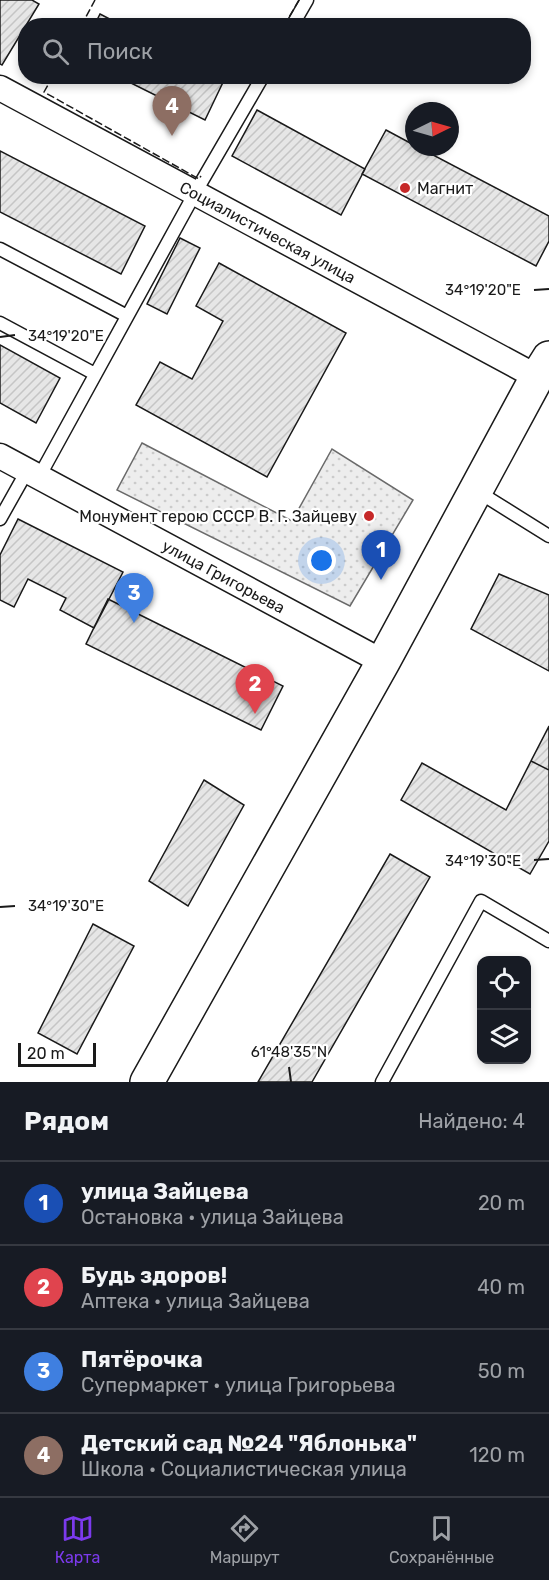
<!DOCTYPE html>
<html lang="ru">
<meta charset="utf-8">
<style>
body{margin:0;font-family:Rubik,sans-serif;background:#242831;color:#f1f3f6}
.controls{position:absolute;right:18px;bottom:18px;display:grid;overflow:hidden;border-radius:12px;box-shadow:0 3px 9px #0003}
.controls button{width:54px;height:54px;display:grid;place-items:center;padding:0;border:0;border-bottom:2px solid #363941;background:#171b24;color:#f1f3f6;font:30px sans-serif}
.compass{position:absolute;left:405px;top:102px;width:54px;height:54px;border-radius:50%;background:#171b24;box-shadow:0 3px 9px #0003;rotate:85deg}
.scale{position:absolute;left:18px;bottom:15px;width:78px;box-sizing:border-box;padding-left:6px;border:3px solid #1a1a1a;border-top:0;font-size:16px;line-height:21px;white-space:nowrap;color:#1a1a1a;-webkit-text-stroke:4px #fff;paint-order:stroke}
.you{position:absolute;left:322px;top:561px;width:21px;height:21px;margin:-15px;border:4px solid #fff;border-radius:50%;background:#1a73e8;box-shadow:0 0 0 9px #1a73e833}
.badge{display:grid;place-items:center;width:39px;height:39px;border-radius:50%;background:#7c3aed;color:#fff;font-size:20px;font-weight:700}
.pin{position:absolute;translate:-50% -50px;filter:drop-shadow(0 2px 3px #0008)}
.pin::after{content:'';position:absolute;top:32px;width:21px;height:18px;background:inherit;clip-path:polygon(0 0,100% 0,50% 100%)}
.list{margin:0;padding:0;list-style:none}
h2{display:flex;justify-content:space-between;align-items:center;height:78px;margin:0;padding:0 24px;font-size:26px}
h2 small{font-size:20px;font-weight:400;color:#9ea1a6}
.list li{display:grid;grid-template-columns:39px 1fr auto;gap:18px;align-items:center;box-sizing:border-box;height:84px;padding:0 24px;border-top:2px solid #363941}
.list b{display:block;font-size:22px;white-space:nowrap}
.list p{margin:0;font-size:20px;white-space:nowrap;color:#9ea1a6}
.list em{font-size:20px;font-style:normal;color:#9ea1a6}
.icon{flex:none;width:33px;height:33px;fill:none;stroke:currentColor;stroke-width:2;stroke-linecap:round;stroke-linejoin:round}
.map{position:relative;flex:none;width:549px;height:1082px;overflow:hidden}
.search{position:absolute;background:#171b24;box-shadow:0 3px 9px #0003;left:18px;right:18px;top:18px;height:66px;display:flex;align-items:center;gap:15px;box-sizing:border-box;padding:0 21px;border-radius:24px;color:#9ea1a6;font-size:22px}
.sheet{height:414px;background:#171b24}
nav{display:flex;justify-content:space-around;align-items:center;box-sizing:border-box;height:84px;border-top:2px solid #363941;background:#171b24;font-size:16px;color:#9ea1a6}
nav a{display:grid;justify-items:center;gap:3px}
nav .on{color:#7c3aed}
.map>svg:first-child{display:block}
.park{fill:url(#park-dots);stroke:#6a6a6a;stroke-width:1.5}
.building{fill:url(#building-hatch);stroke:#1a1a1a;stroke-width:1.5}
.lines{fill:none;stroke-linecap:round;stroke-linejoin:round}
.lane-casing{stroke:#1a1a1a;stroke-width:15}
.street-casing{stroke:#1a1a1a;stroke-width:27}
.secondary-casing{stroke:#1a1a1a;stroke-width:36}
.lane{stroke:#fff;stroke-width:12}
.street{stroke:#fff;stroke-width:24}
.secondary{stroke:#fff;stroke-width:33}
.fence{stroke:#1a1a1a;stroke-width:1.5;stroke-dasharray:8 3;stroke-linecap:butt}
.ticks{fill:none;stroke:#1a1a1a;stroke-width:2}
.poi-dot{fill:#c62828;stroke:#fff;stroke-width:2}
.labels{text-anchor:middle;stroke-width:4.5;stroke-linejoin:round;paint-order:stroke}
.poi-label{font-size:16px;fill:#1a1a1a;stroke:#fff;text-anchor:start}
.street-label{font-size:16px;fill:#1a1a1a;stroke:#fff}
.ticks-label{font-size:15px;text-anchor:middle;fill:#1a1a1a;stroke:#fff;stroke-width:4.5;stroke-linejoin:round;paint-order:stroke}
</style>
<div class="map">
<svg width="549" height="1082" viewBox="0 0 549 1082">
<defs>
<pattern id="park-dots" width="8" height="8" patternUnits="userSpaceOnUse" patternTransform="scale(1.5)"><rect width="8" height="8" fill="#ededed"/><path d="M2 2h.1M6 6h.1" fill="none" stroke="#cbcbcb" stroke-width="1.8" stroke-linecap="round"/></pattern>
<pattern id="building-hatch" width="6" height="6" patternUnits="userSpaceOnUse" patternTransform="scale(1.5)"><rect width="6" height="6" fill="#e6e6e6"/><path d="M-1 1l2-2M0 6l6-6M5 7l2-2" fill="none" stroke="#c5c5c5"/></pattern>
</defs>
<rect width="100%" height="100%" fill="#fff"/>
<path class="park" d="M142,443L292,521L332,449L413,500L350,606L117,490Z"/>
<path class="building" d="M0,0H32L39,4L2,65L0,64Z
M100,14L123,26H94Z
M117,76H226L205,120Z
M257,110L365,169L341,215L232,156Z
M386,130L414,145V147H418L549,216V241L536,266L362,174Z
M0,151L145,226L121,274L0,212Z
M180,238L200,248L167,314L147,304Z
M219,263L346,333L267,477L136,405L160,362L192,379L223,321L196,306Z
M0,345L60,378L36,423L0,403Z
M18,519L123,572L94,628L60,610L66,598L28,579L14,607L0,600V555Z
M499,574L549,595V671L471,629Z
M108,599L283,686L261,730L86,644Z
M549,726V770L531,761Z
M531,761L549,770V841L530,874L401,800L422,763L506,810Z
M204,780L244,805L188,906L149,881Z
M390,854L430,877L312,1082H258Z
M93,924L134,946L77,1054L38,1033Z"/>
<g class="lines">
<g class="lane-casing">
<path id="lane" d="M292,26L307,0
M0,249L127,316
M0,323L95,374
M39,477L195,193L263,76
M477,491L549,536
M0,519L27,471
M382,1082L481,901L549,941"/>
</g>
<g class="street-casing">
<g id="street">
<path id="s1" d="M0,88L537,377"/>
<path id="s2" d="M0,456L383,662"/>
</g>
</g>
<g class="secondary-casing">
<path id="secondary" d="M147,1082L383,662L537,377L549,358"/>
</g>
<use href="#lane" class="lane"/>
<use href="#street" class="street"/>
<use href="#secondary" class="secondary"/>
<path class="fence" d="M81,26L95,0
M284,26L299,0
M53,76L44,92L199,179L201,176"/>
</g>
<path class="ticks" d="M534,290L549,289M0,337L15,335M534,860L549,859M0,907L15,906M289,1067L291,1082"/>
<g class="poi-dot">
<circle cx="405" cy="188" r="6"/>
<circle cx="369" cy="516" r="6"/>
</g>
<g class="labels">
<g class="poi-label">
<text x="417" y="194">Магнит</text>
<text x="357" y="522" text-anchor="end">Монумент герою СССР В. Г. Зайцеву</text>
</g>
<g class="street-label">
<text dy="6" stroke="none"><textPath href="#s1" startOffset="304">Социалистическая улица</textPath></text>
<text dy="6" stroke="none"><textPath href="#s2" startOffset="254">улица Григорьева</textPath></text>
</g>
</g>
<g class="ticks-label">
<text x="483" y="295">34°19'20"E</text>
<text x="66" y="341">34°19'20"E</text>
<text x="483" y="866">34°19'30"E</text>
<text x="66" y="911">34°19'30"E</text>
<text x="289" y="1057">61°48'35"N</text>
</g>
</svg>
<div class="controls">
<button><svg class="icon" aria-label="locate" viewBox="0 0 24 24"><circle cx="12" cy="12" r="6"/><path d="M12 2v4M12 18v4M2 12h4M18 12h4"/></svg></button>
<button><svg class="icon" aria-label="layers" viewBox="0 0 24 24"><path d="M12 4l9 5-9 5-9-5zM3 14l9 5 9-5"/></svg></button>
</div>
<svg class="compass" viewBox="-18 -18 36 36"><path d="M0-13l5 13h-10z" fill="#e53935"/><path d="M0 13l5-13h-10z" fill="#9ea1a6"/></svg>
<div class="scale">20 m</div>
<div class="you"></div>
<div class="pin badge" style="left:381px;top:580px;background:#1a4fb4">1</div>
<div class="pin badge" style="left:255px;top:714px;background:#e0444e">2</div>
<div class="pin badge" style="left:134px;top:623px;background:#3f7fe0">3</div>
<div class="pin badge" style="left:172px;top:136px;background:#8d6e63">4</div>
<div class="search"><svg class="icon" aria-label="search" viewBox="0 0 24 24"><circle cx="10" cy="10" r="6"/><path d="M15 15l6 6"/></svg>Поиск</div>
</div>
<section class="sheet">
<h2>Рядом<small>Найдено: 4</small></h2>
<ul class="list">
<li><span class="badge" style="background:#1a4fb4">1</span><div><b>улица Зайцева</b><p>Остановка · улица Зайцева</p></div><em>20 m</em></li>
<li><span class="badge" style="background:#e0444e">2</span><div><b>Будь здоров!</b><p>Аптека · улица Зайцева</p></div><em>40 m</em></li>
<li><span class="badge" style="background:#3f7fe0">3</span><div><b>Пятёрочка</b><p>Супермаркет · улица Григорьева</p></div><em>50 m</em></li>
<li><span class="badge" style="background:#8d6e63">4</span><div><b>Детский сад №24 &quot;Яблонька&quot;</b><p>Школа · Социалистическая улица</p></div><em>120 m</em></li>
</ul>
</section>
<nav>
<a class="on"><svg class="icon" aria-label="map" viewBox="0 0 24 24"><path d="M3 6l6-2 6 2 6-2v14l-6 2-6-2-6 2zM9 4v14M15 6v14"/></svg>Карта</a>
<a><svg class="icon" aria-label="directions" viewBox="0 0 24 24"><path d="M12 3l9 9-9 9-9-9zM9 14v-3h6M13 9l2 2-2 2"/></svg>Маршрут</a>
<a><svg class="icon" aria-label="saved" viewBox="0 0 24 24"><path d="M7 4h10v16l-5-4-5 4z"/></svg>Сохранённые</a>
</nav>
